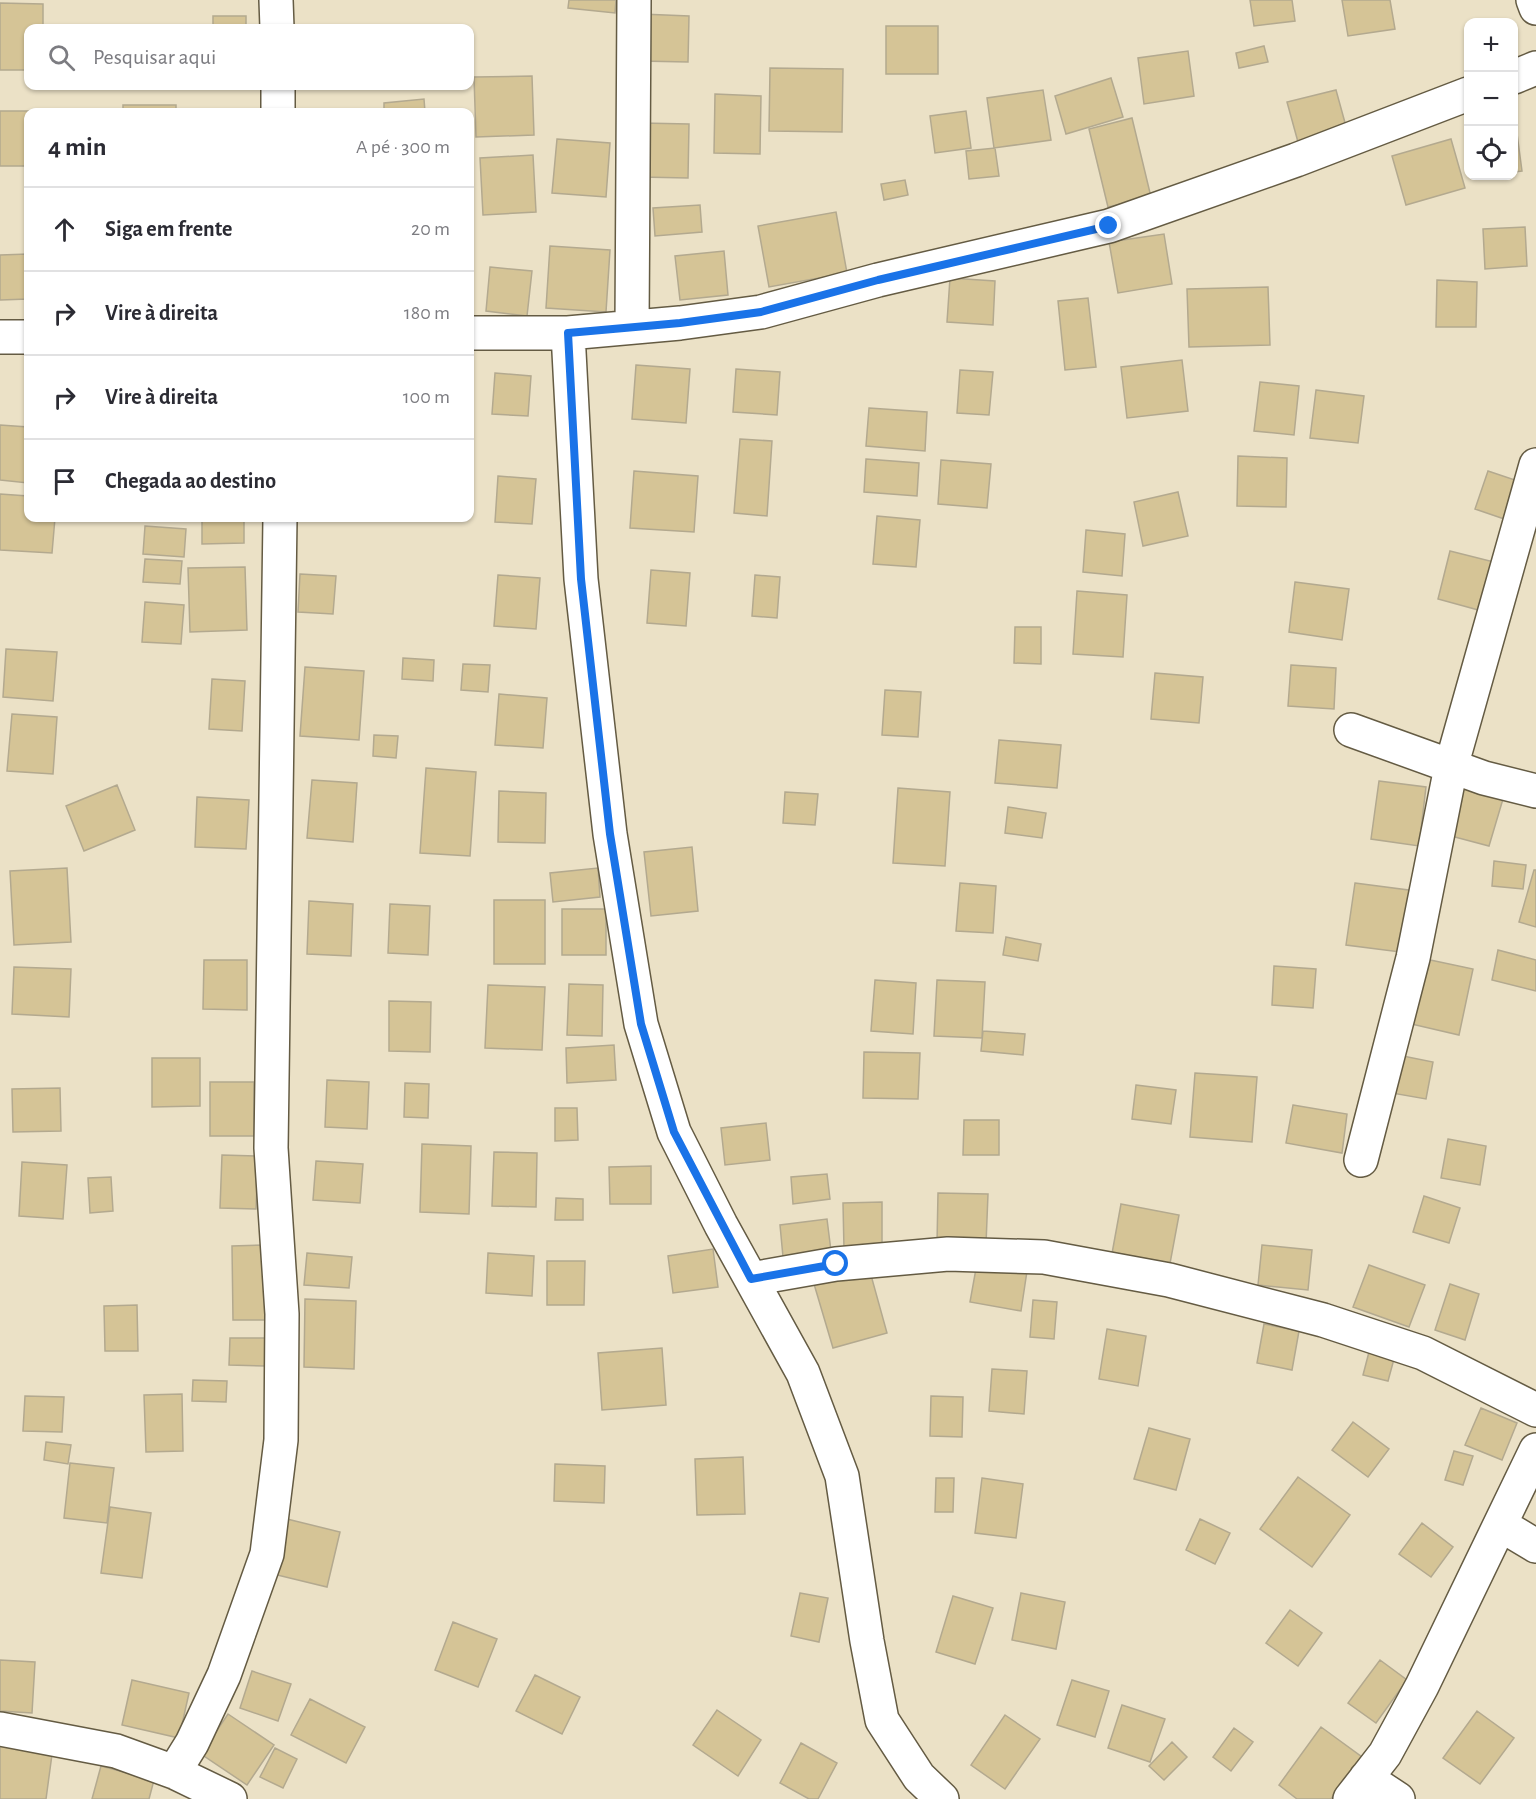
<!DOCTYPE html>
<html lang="pt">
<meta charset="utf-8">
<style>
body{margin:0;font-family:"Alegreya Sans",sans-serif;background:#f7f7f7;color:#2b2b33}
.controls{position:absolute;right:18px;top:18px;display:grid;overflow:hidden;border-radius:12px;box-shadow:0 2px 4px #0004}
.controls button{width:54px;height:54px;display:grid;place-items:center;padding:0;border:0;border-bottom:2px solid #e1e1e2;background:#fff;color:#2b2b33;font:30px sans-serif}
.stop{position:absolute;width:18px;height:18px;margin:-14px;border:4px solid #1a73e8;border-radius:50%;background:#fff}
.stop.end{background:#1a73e8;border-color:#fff;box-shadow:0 2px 6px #0008}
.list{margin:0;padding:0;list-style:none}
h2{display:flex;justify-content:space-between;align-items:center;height:78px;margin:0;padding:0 24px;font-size:26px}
h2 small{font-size:20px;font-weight:400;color:#7c7c81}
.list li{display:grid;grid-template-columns:39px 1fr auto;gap:18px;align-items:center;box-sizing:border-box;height:84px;padding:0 24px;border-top:2px solid #e1e1e2}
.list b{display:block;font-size:22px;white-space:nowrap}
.list em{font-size:20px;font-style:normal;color:#7c7c81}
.icon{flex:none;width:33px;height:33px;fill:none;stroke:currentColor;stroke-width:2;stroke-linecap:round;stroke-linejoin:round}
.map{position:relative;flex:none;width:1536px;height:1799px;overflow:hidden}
.search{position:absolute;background:#fff;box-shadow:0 2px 4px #0004;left:24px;top:24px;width:450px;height:66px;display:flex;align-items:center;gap:15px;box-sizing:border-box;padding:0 21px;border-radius:12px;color:#7c7c81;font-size:22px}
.panel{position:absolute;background:#fff;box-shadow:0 2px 4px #0004;left:24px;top:108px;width:450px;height:414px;border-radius:12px}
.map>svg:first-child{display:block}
.building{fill:#d5c496;stroke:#b3a98f;stroke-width:1.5}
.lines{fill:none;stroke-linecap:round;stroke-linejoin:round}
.minor-casing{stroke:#645b43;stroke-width:36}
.minor{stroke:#fff;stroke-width:33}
.route{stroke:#1a73e8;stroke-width:8}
</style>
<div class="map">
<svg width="1536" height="1799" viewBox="0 0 1536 1799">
<rect width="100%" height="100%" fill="#ebe1c6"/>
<path class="building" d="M569,0H616L615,13L568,8Z
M1250,0H1292L1295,21L1254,26Z
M1342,0H1390L1395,29L1348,36Z
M0,3L43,4V28H28V70H0Z
M641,14L689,16L688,62L639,61Z
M213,16H246V28H213Z
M886,26H938V74H886Z
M1264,46L1268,62L1239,68L1236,53Z
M1188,51L1194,96L1144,104L1138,58Z
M770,68L843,69L842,132L769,131Z
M532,76L534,135L476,137L474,77Z
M1111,78L1123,117L1066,134L1055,96Z
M1043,90L1051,140L994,148L987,98Z
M1336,90L1347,130L1298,142L1287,102Z
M715,94L761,96L760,154L714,153Z
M424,99L425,112H384V103Z
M123,105H176V112H123Z
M0,111H46L28,112V166H0Z
M966,111L971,148L935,153L930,116Z
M1132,118L1151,197L1108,207L1089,129Z
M641,123L689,124L688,178L640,177Z
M1516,126L1522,171L1514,172V127Z
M557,139L610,143L606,197L552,193Z
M1451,139L1465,188L1406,205L1392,156Z
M995,148L999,176L969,179L966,151Z
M533,155L536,212L483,215L480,158Z
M905,180L908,195L884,200L881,184Z
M700,205L702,232L655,236L653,208Z
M836,212L847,273L769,287L758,226Z
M1525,227L1527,266L1485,269L1483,229Z
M1164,234L1172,284L1118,293L1109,242Z
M550,246L610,250L606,312L546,308Z
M724,251L728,295L680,300L675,256Z
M28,254V299L0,300V255Z
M490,267L532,271L527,316L486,311Z
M950,278L995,281L993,325L947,322Z
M1437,280L1477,282L1476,327H1436Z
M1268,287L1270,345L1189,347L1187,289Z
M1088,298L1096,367L1065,370L1058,301Z
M1182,360L1188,411L1127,418L1121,367Z
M636,365L690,369L686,423L632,419Z
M736,369L780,372L777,415L733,412Z
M960,370L993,372L989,415L957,413Z
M495,373L531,376L528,416L492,414Z
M1260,382L1299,386L1294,435L1254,431Z
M1316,390L1364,396L1358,443L1310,438Z
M869,408L927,412L925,451L866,446Z
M0,425L28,427V483L0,480Z
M740,439L772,441L767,516L734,513Z
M1238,456L1287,458L1286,507L1237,506Z
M866,459L919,463L917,496L864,492Z
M941,460L991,464L987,508L938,504Z
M634,471L698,476L694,532L630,528Z
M1488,471L1527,484L1513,522L1475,509Z
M498,476L536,479L532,524L495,522Z
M1178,492L1188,536L1143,546L1134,502Z
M0,494L28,496V518H55L52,553L0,550Z
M877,516L920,520L916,567L873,564Z
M202,518H244V543L202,544Z
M145,526L186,529L184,557L143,554Z
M1086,530L1125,534L1122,576L1083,572Z
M1450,551L1494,562L1482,611L1438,599Z
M145,559L182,561L180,584L143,582Z
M245,567L247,630L190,632L188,568Z
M651,570L690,573L686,626L647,623Z
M300,574L336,576L333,614L298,612Z
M498,575L540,578L536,629L494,626Z
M755,575L780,577L777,618L752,616Z
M1295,582L1349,589L1342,640L1289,632Z
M1077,591L1127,595L1123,657L1073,654Z
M145,602L184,605L181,644L142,642Z
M1015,627H1041V664L1014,663Z
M6,649L57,652L53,701L3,697Z
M403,658L434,660L433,681L402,679Z
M463,664L490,665L488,692L461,690Z
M1291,665L1336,668L1334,709L1288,706Z
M305,667L364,671L359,740L300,736Z
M1155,673L1203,677L1199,723L1151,719Z
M212,679L245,681L242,731L209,729Z
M885,690L921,692L918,737L882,735Z
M499,694L547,698L543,748L495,745Z
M12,714L57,717L53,774L7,771Z
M374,735L398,736L396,758L373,756Z
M999,740L1061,745L1057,788L995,783Z
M426,768L476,772L470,856L420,853Z
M312,780L357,783L353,842L307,838Z
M1379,781L1426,787L1419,846L1371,839Z
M117,785L135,830L84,851L66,806Z
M898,788L950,792L945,866L893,863Z
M1464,788L1503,799L1489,846L1451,836Z
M499,791L546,793L545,843L498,842Z
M785,792L818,794L815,825L783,823Z
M197,797L249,800L246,849L195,847Z
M1008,807L1046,813L1042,838L1005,833Z
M692,847L698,911L651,916L644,852Z
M1494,861L1526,865L1523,889L1492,886Z
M67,868L71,942L14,945L10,871Z
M598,868L600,897L553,902L550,873Z
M1534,870H1536V927L1519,922Z
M960,883L996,886L993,933L956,931Z
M1355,883L1416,891L1408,953L1346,945Z
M494,900H545V964H494Z
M309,901L353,904L351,956L307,954Z
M390,904L430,906L428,955L388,953Z
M562,909H606V955H562Z
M1006,937L1041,944L1038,961L1003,955Z
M1498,950L1536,960V991L1492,980Z
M1421,958L1473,969L1459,1035L1407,1023Z
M204,960H247V1010L203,1009Z
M1274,966L1316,969L1313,1008L1272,1005Z
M14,967L71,969L69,1017L12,1014Z
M875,980L916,983L913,1034L871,1031Z
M937,980L985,982L982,1038L934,1036Z
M569,984L603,985L602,1036L567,1035Z
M488,985L545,987L542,1050L485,1048Z
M389,1001L431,1002L430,1052L389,1051Z
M983,1031L1025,1034L1023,1055L981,1051Z
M614,1045L616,1080L567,1083L566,1048Z
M864,1052L920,1053L918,1099L863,1098Z
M1393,1054L1433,1062L1426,1099L1386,1092Z
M152,1058H200V1106L152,1107Z
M1195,1073L1257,1077L1252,1142L1190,1137Z
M327,1080L369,1082L367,1129L325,1127Z
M210,1082H254V1136H210Z
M405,1083L429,1084L428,1118L404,1117Z
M1136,1085L1176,1090L1171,1124L1132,1119Z
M60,1088L61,1131L13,1132L12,1089Z
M1293,1105L1347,1114L1342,1153L1286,1143Z
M555,1108H577L578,1140L555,1141Z
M964,1120H999V1155H963Z
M766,1123L770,1160L725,1165L721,1128Z
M1448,1139L1486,1146L1480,1185L1441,1178Z
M422,1144L471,1146L469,1214L420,1212Z
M494,1152L537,1153L536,1207L492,1206Z
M222,1155L258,1156L256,1209L220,1208Z
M316,1161L363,1164L360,1203L313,1200Z
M22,1162L67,1165L63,1219L19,1216Z
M651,1166V1204H610L609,1167Z
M827,1174L830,1199L793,1204L791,1177Z
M111,1177L113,1211L90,1213L88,1178Z
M938,1193L988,1194L986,1244L937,1243Z
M1424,1196L1460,1208L1449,1243L1413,1232Z
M556,1198L583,1199V1220H555Z
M882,1202V1249L844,1250L843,1203Z
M1121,1204L1179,1215L1169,1269L1111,1259Z
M827,1219L831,1251L783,1257L780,1225Z
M266,1245L267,1320H233L232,1246Z
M1262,1245L1312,1250L1308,1290L1258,1285Z
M713,1249L718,1287L673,1293L668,1256Z
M307,1253L352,1257L349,1288L304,1285Z
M488,1253L534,1256L532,1296L486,1293Z
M547,1261H585L584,1305H547Z
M977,1263L1027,1271L1021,1311L970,1302Z
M1369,1265L1425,1285L1409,1327L1353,1307Z
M869,1268L887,1333L833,1348L814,1284Z
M1450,1284L1479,1294L1465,1340L1435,1330Z
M305,1299L356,1301L354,1369L304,1367Z
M1033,1300L1057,1302L1054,1339L1030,1337Z
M137,1305L138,1351H105L104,1306Z
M1264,1324L1299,1331L1292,1370L1257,1363Z
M1107,1329L1146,1336L1138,1386L1099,1379Z
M230,1338H266L265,1366L229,1365Z
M662,1348L666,1405L602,1410L598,1353Z
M1369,1352L1394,1359L1388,1381L1363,1375Z
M992,1369L1027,1371L1024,1414L989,1411Z
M193,1380L227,1381L226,1402L192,1401Z
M182,1394L183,1451L146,1452L144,1395Z
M25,1396L64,1397L62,1432L23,1431Z
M931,1396L963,1397L962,1437L930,1436Z
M1481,1408L1517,1423L1502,1460L1465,1445Z
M1353,1422L1389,1449L1368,1477L1332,1450Z
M1149,1428L1190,1439L1176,1490L1134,1479Z
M46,1442L71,1445L68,1464L44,1460Z
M1454,1451L1473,1456L1463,1485L1445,1480Z
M743,1457L745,1514L697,1515L695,1459Z
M70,1463L114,1468L107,1523L64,1518Z
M555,1464L605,1466L604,1503L554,1501Z
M1298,1477L1350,1515L1312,1567L1260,1529Z
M936,1478H954L953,1512H935Z
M982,1478L1023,1484L1016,1538L975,1533Z
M110,1507L151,1513L142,1578L101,1573Z
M287,1519L340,1532L327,1587L273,1574Z
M1200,1519L1230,1533L1215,1564L1186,1550Z
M1422,1523L1453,1547L1431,1577L1399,1554Z
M800,1593L828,1598L819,1642L791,1636Z
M1021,1593L1065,1602L1056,1649L1012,1640Z
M953,1596L993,1608L975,1664L936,1652Z
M1290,1610L1322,1633L1298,1666L1266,1643Z
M453,1622L497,1639L478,1687L435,1670Z
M0,1660L35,1662L32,1713L0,1711Z
M1380,1660L1407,1680L1376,1723L1348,1703Z
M252,1671L291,1684L278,1721L240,1708Z
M535,1675L580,1697L562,1734L516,1711Z
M132,1680L189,1693L179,1738L122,1725Z
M1072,1680L1109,1691L1095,1737L1057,1725Z
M310,1699L365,1727L346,1763L291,1735Z
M1122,1705L1165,1719L1150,1762L1108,1748Z
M717,1710L761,1740L738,1776L693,1745Z
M1477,1711L1514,1738L1480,1784L1443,1758Z
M228,1714L274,1745L247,1785L201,1754Z
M1005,1715L1040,1739L1005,1789L971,1765Z
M1321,1727L1362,1757L1331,1799H1297L1279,1785Z
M1234,1728L1253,1742L1231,1771L1213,1757Z
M0,1741L53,1747L46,1799H0Z
M1172,1742L1187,1757L1164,1780L1149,1766Z
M801,1743L837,1763L818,1799H809L780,1783Z
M275,1748L297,1759L283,1788L260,1777Z
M101,1766L154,1780L149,1799H92Z"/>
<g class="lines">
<g class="minor-casing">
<path id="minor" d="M276,0L277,28
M1533,0L1536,8
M1514,77L1536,68
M278,86V112
M632,327L634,0
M470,333H568L680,323L761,312L878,280L1109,226L1296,160L1468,94
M568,333L581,579L610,834L641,1024L674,1132L721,1225L803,1373L842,1476L867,1641L882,1720L919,1777L942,1799
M0,337H28
M1351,730L1484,778L1536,791
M1361,1160L1413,958L1451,767L1536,465
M751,1279L836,1264L948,1254L1044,1257L1169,1280L1323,1320L1423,1353L1536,1410
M1501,1525L1536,1546
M0,1729L116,1751L174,1772L230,1799
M174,1772L192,1743L224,1675L267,1554L281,1440L282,1314L271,1148L280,518
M1366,1778L1398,1799
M1350,1799L1385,1754L1422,1686L1536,1450"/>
</g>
<use href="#minor" class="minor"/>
</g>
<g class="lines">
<path class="route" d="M836,1264L751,1279L674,1132L641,1024L610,834L581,579L568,333L680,323L761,312L878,280L1109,226"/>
</g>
</svg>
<div class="controls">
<button>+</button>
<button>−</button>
<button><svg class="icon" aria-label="locate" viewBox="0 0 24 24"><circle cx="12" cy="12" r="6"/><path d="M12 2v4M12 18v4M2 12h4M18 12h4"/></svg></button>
</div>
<div class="stop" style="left:836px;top:1264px"></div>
<div class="stop end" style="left:1109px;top:226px"></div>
<div class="search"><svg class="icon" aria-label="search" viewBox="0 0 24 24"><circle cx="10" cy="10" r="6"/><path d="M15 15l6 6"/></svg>Pesquisar aqui</div>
<section class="panel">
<h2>4 min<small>A pé · 300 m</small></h2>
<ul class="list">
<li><svg class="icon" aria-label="ahead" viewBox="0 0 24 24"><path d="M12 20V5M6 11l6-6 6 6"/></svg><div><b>Siga em frente</b></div><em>20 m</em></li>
<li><svg class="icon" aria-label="right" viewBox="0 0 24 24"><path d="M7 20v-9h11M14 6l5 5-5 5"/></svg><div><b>Vire à direita</b></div><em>180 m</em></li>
<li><svg class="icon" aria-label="right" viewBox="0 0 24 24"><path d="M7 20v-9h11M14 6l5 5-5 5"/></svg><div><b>Vire à direita</b></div><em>100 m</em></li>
<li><svg class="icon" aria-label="arrive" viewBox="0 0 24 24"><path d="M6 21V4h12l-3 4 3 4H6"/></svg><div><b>Chegada ao destino</b></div></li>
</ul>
</section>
</div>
